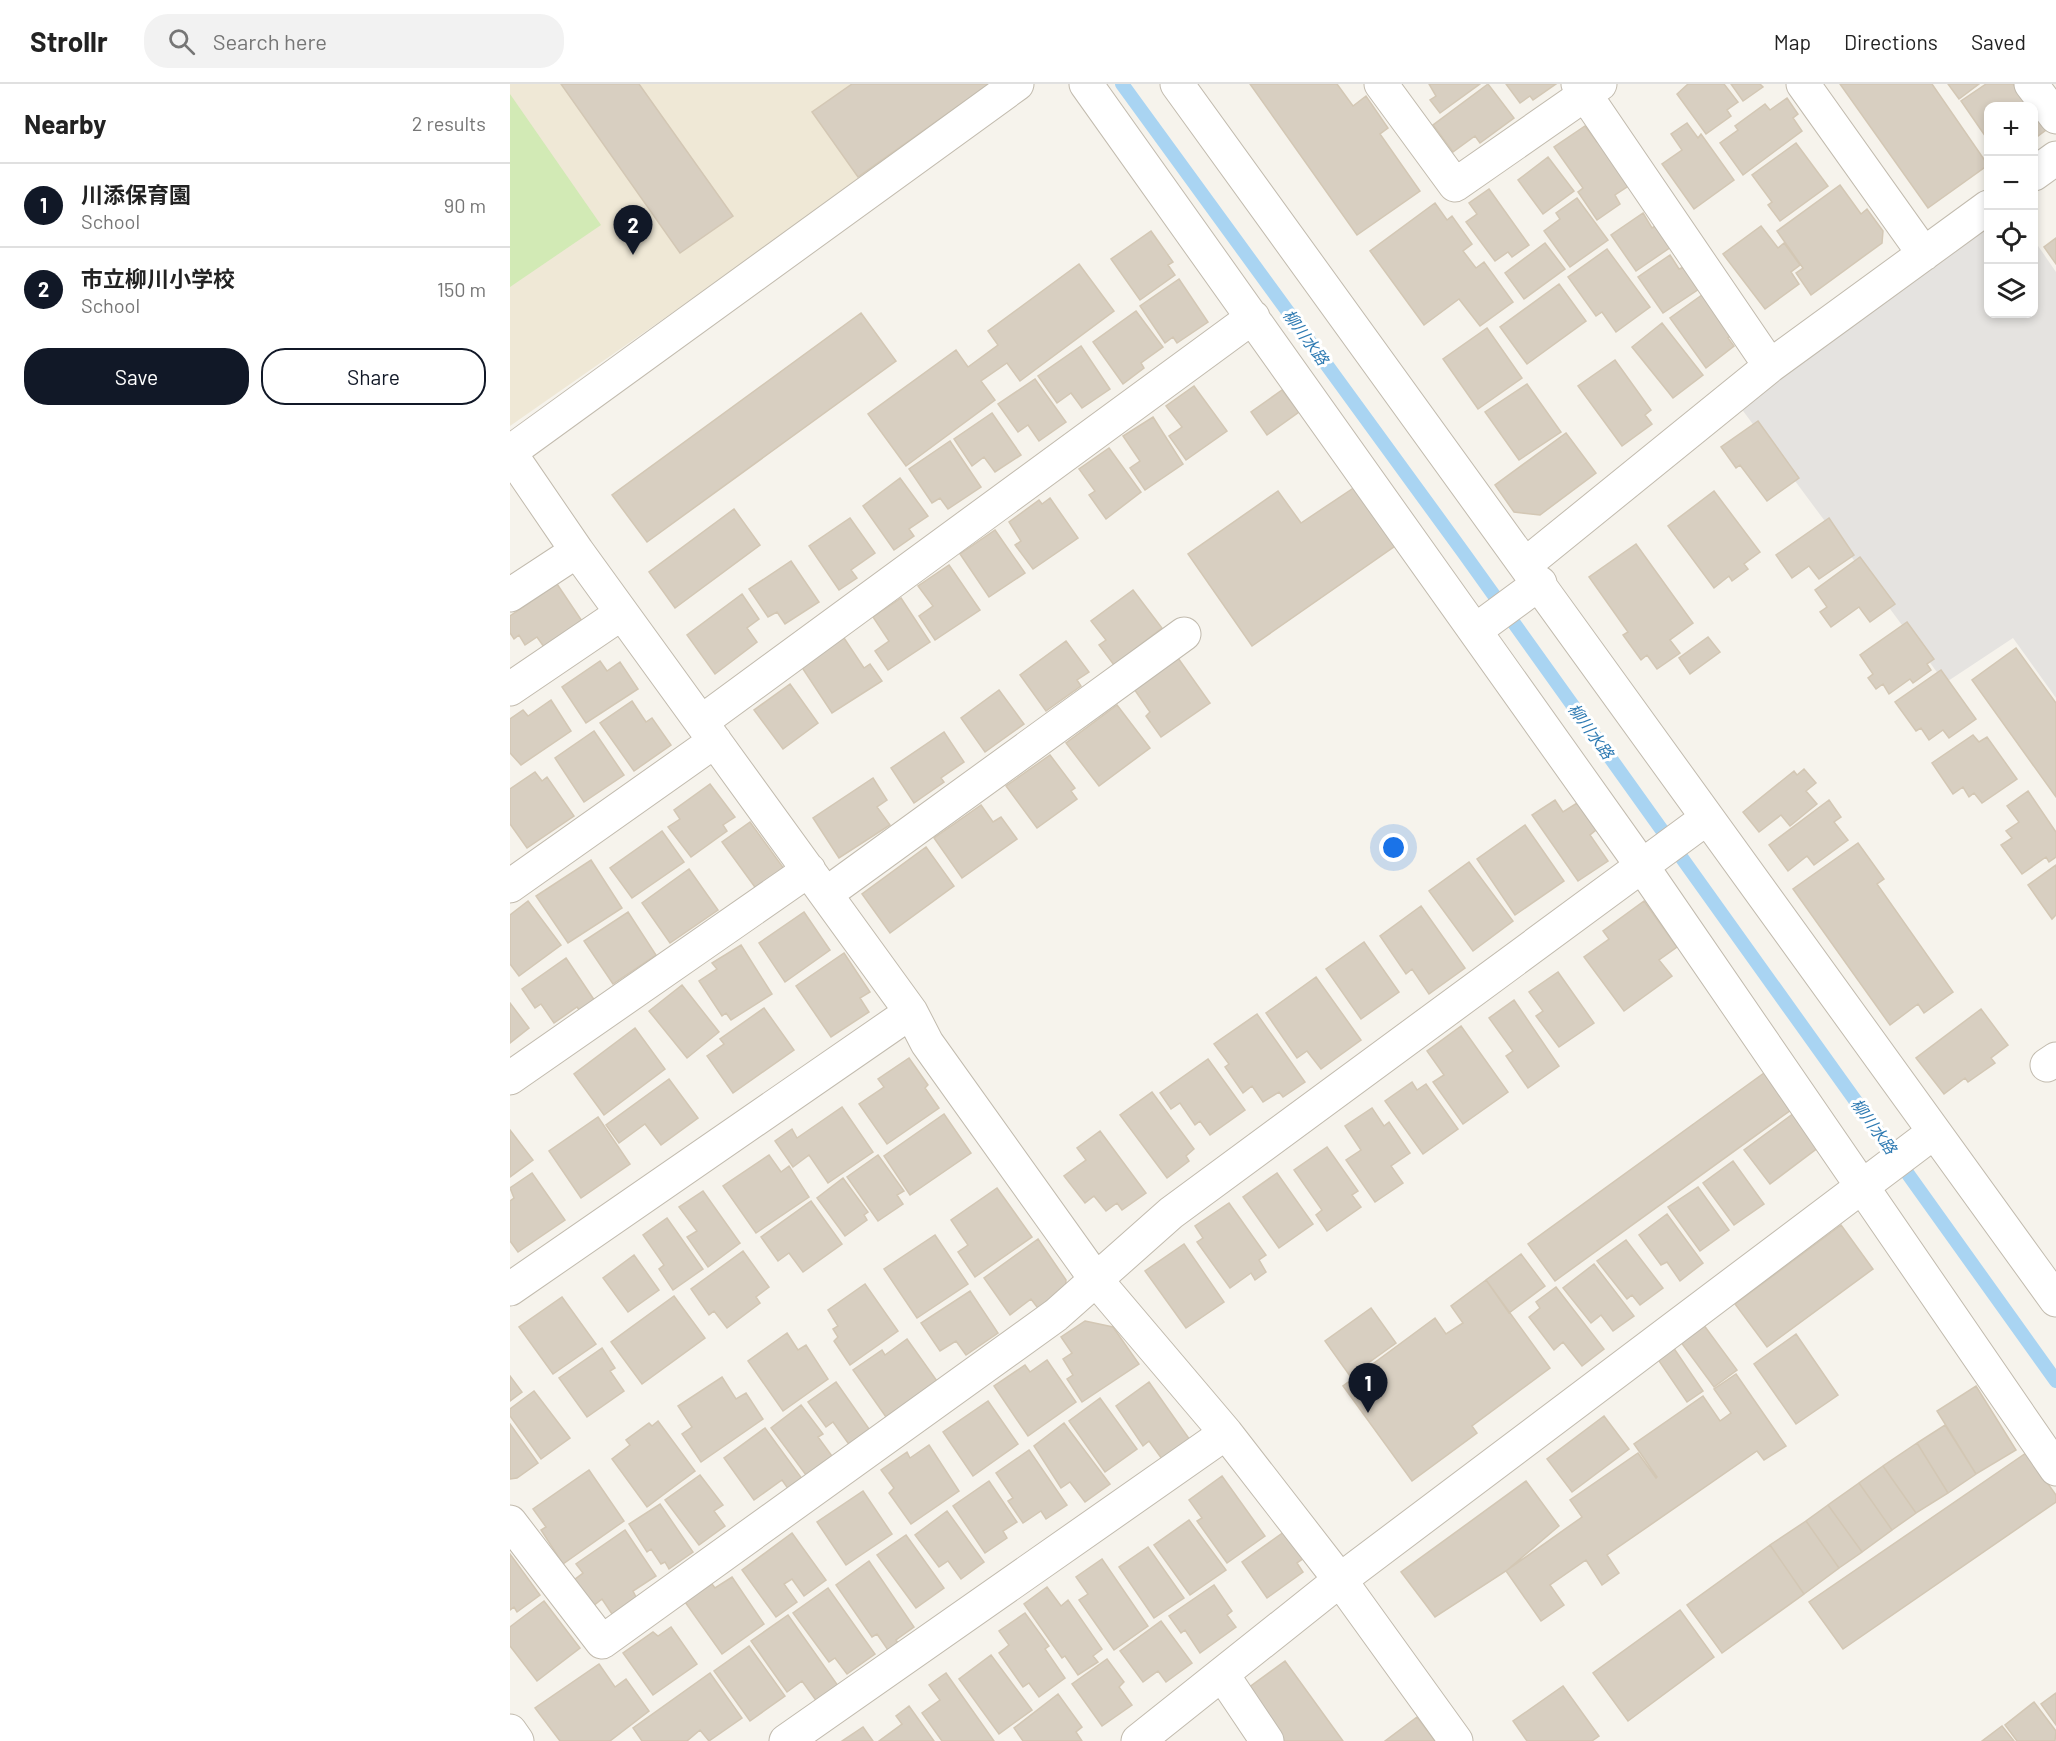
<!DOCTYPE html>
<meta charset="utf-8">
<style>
body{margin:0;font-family:Barlow,"Noto Sans JP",sans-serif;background:#f2f2f2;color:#222}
.controls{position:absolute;right:18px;top:18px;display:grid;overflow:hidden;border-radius:12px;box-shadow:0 3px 9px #0003}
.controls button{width:54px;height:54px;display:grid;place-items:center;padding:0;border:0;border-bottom:2px solid #e0e0e0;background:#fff;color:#222;font:30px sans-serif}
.you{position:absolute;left:884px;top:764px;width:21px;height:21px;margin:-15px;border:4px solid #fff;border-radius:50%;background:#1a73e8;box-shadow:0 0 0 9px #1a73e833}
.badge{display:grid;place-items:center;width:39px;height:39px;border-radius:50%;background:#111827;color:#fff;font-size:20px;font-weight:700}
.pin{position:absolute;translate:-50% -50px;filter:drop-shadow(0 2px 3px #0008)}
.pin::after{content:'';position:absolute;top:32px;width:21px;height:18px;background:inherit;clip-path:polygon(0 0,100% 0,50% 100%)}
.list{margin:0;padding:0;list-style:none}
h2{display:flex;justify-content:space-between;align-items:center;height:78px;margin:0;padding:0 24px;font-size:26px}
h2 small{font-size:20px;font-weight:400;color:#767676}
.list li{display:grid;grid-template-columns:39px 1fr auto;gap:18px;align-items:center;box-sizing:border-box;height:84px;padding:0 24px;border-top:2px solid #e0e0e0}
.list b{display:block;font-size:22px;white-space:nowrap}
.list p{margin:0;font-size:20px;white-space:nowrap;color:#767676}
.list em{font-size:20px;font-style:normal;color:#767676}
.actions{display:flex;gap:12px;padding:18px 24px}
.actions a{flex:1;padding:14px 0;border:2px solid #111827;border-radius:24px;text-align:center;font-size:21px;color:#111827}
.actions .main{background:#111827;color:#fff}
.icon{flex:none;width:33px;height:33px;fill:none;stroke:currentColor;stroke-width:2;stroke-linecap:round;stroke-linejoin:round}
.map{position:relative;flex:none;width:1546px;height:1657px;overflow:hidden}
header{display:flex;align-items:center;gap:36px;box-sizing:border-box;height:84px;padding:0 30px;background:#fff;border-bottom:2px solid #e0e0e0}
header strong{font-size:28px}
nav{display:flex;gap:33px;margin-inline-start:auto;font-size:21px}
.search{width:420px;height:54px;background:#f2f2f2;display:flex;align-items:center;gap:15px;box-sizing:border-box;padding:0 21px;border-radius:24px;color:#767676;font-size:22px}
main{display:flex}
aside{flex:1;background:#fff}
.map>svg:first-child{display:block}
.education{fill:#efe8d6}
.green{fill:#d2eab5}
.parking{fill:#e5e3e0}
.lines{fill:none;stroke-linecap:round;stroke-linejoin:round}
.stream{stroke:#a9d4f2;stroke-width:14}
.building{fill:#d8cfc1;stroke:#d3c7b4;stroke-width:1.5}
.minor-casing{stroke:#c2bbae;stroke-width:35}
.minor{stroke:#fff;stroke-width:33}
.labels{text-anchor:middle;stroke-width:6;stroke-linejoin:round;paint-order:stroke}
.water-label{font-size:16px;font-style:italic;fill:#2e7ab2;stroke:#fff}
</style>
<header>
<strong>Strollr</strong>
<div class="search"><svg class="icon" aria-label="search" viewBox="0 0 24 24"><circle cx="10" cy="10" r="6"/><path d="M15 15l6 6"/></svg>Search here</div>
<nav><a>Map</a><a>Directions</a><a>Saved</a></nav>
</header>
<main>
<aside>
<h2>Nearby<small>2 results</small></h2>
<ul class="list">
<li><span class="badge">1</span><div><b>川添保育園</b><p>School</p></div><em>90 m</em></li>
<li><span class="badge">2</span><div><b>市立柳川小学校</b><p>School</p></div><em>150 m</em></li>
</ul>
<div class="actions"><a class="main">Save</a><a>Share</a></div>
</aside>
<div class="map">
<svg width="1546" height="1657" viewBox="0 0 1546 1657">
<rect width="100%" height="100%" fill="#f6f3ec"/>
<path class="education" d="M0,0H490L0,342Z"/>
<path class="green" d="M0,10L91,141L0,203Z"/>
<path class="parking" d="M1478,123V230H1524V156L1546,188V614L1503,554L1435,599L1222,312Z"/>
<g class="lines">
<path class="stream" d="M612,0L953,468L1546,1297"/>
</g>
<path class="building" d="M51,0H129L223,132L170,169Z
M342,0H479L348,93L302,28Z
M740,0H827L843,22L856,12L878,44L870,50L910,107L847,151Z
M919,0H970L930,29L920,16L926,12Z
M978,0L1004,34L970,59L965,52L943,68L923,41Z
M996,0H1046L1023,16L1020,12L1010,19Z
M1178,0H1214L1228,18L1217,26L1221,32L1196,50L1167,10Z
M1221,0H1250L1253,3L1233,17Z
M1330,0H1422L1478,81L1418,124Z
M1438,0H1469L1449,15Z
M1476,0H1503L1519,22H1478V56L1451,17Z
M1277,14L1288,30L1283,34L1292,47L1233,91L1210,59L1228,46L1225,42L1255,20L1260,26Z
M1524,29L1536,46L1524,55Z
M1177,39L1188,54L1191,50L1224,96L1184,125L1152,80L1172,66L1161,50Z
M1075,42L1087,58L1092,55L1123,99L1105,111L1110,120L1087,136L1068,108L1073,104L1044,63Z
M1286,59L1318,102L1270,137L1258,121L1262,118L1242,91Z
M1038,73L1064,107L1033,130L1008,96Z
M1330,101L1351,130L1357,125L1373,147L1372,159L1301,211L1286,189L1293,184L1267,147Z
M979,105L1019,161L1002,173L998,168L985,177L956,138L967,130L959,119Z
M1067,114L1098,156L1060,183L1034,147L1050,135L1046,129Z
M925,119L937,136L942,132L962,160L953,167L966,184L974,178L1003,218L970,242L949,215L914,241L860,167Z
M1133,129L1142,144L1147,141L1161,163L1126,187L1101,151Z
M1251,142L1268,164L1274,159L1290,181L1281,188L1289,200L1255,225L1213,170Z
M641,147L663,178L658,181L665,191L630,216L601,175Z
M1546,154V180L1534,163Z
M1035,159L1055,185L1014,215L995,189Z
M1097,165L1140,223L1106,248L1092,228L1086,232L1058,193Z
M1160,171L1169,185L1174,183L1189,205L1153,229L1128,193Z
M569,180L604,227L510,297L497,279L471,297L485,316L396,382L358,330L446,266L458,283L488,261L478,247Z
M669,195L698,238L667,259L663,253L655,259L630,222Z
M1049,200L1076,237L1017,280L990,243Z
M1196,208L1223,250L1218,254L1224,262L1196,284L1160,234Z
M626,227L653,263L631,279L634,284L613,300L583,258Z
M351,229L386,277L137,458L102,411Z
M1152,239L1193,291L1163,314L1122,263Z
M977,244L1012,294L968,325L933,275Z
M571,262L600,305L572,324L561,309L547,319L528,292Z
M1105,276L1141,326L1135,331L1142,340L1112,362L1068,302Z
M525,295L556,338L529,357L518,341L508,348L488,320Z
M1017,300L1051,348L1009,376L975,328Z
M684,302L717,347L676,376L659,352L672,343L656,322Z
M772,306L789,328L757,351L741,328Z
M482,329L511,371L485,388L474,373L462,382L444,355Z
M643,333L673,380L635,406L620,384L630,377L613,352Z
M1248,337L1289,394L1257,417L1230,381L1226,384L1211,363Z
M1056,349L1086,389L1030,431L1004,428L985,401Z
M440,357L471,403L438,425L430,414L422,419L399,385Z
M599,364L631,408L596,435L579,411L585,407L569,385Z
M390,394L418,432L399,445L404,452L384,466L353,422Z
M848,401L888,460L742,562L678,470L768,407L791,439Z
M1204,407L1250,468L1234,480L1238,485L1222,497L1219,492L1204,504L1158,442Z
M540,414L568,454L523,485L505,461L511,457L499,438L529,416L532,420Z
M224,425L250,461L165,524L139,488Z
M340,434L365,469L341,486L347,494L329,506L299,462Z
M1319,434L1344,471L1309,495L1299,482L1282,494L1266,471Z
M485,446L515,489L479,513L450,470Z
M1126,460L1183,539L1160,556L1170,569L1147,585L1137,571L1131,576L1113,551L1118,548L1079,493Z
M1350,473L1385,520L1360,538L1349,523L1321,543L1310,528L1317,523L1305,506Z
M281,477L309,518L275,540L267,528L258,533L239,505Z
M439,481L470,526L425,556L409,532L423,522L408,502Z
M47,500L72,537L34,563L27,553L15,561L9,551L4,555L0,549V532Z
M623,506L652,544L604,581L589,561L596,556L581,537Z
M232,510L249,535L237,544L247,558L205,590L177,551Z
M391,514L420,558L378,586L365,567L379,557L363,533Z
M1397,538L1424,575L1417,580L1421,586L1403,599L1400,595L1379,610L1373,600L1366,605L1358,594L1363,590L1350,571Z
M1198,553L1210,568L1180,590L1169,574Z
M334,554L354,584L360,580L372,597L322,629L291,582Z
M556,557L579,588L567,596L571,602L536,627L510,591Z
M1506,564L1546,619V713L1462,596Z
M668,574L700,619L651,653L636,632L640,628L624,605Z
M90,577L97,587L110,578L128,605L76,639L52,603Z
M1431,586L1466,635L1439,654L1433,646L1419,656L1411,644L1406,647L1385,618Z
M280,600L308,639L273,665L244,626Z
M489,606L514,640L475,668L451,634Z
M41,616L61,647L11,681L0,669V635L13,626L18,632Z
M122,617L136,638L142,634L161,661L124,687L90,639Z
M607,621L640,664L589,702L556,659Z
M84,647L114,691L74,718L45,674Z
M434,648L454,678L431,694L434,698L404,719L381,684Z
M1463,651L1469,658L1477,653L1507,695L1472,719L1464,709L1459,713L1453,703L1443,710L1422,679Z
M540,671L565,704L561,707L567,715L527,744L496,702Z
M1294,685L1306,699L1296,707L1307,720L1280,742L1271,731L1249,748L1233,728L1284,687L1287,691Z
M25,688L32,697L37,693L64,732L17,764L0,740V705Z
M363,694L377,716L367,723L380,741L329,774L303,734Z
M200,700L225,733L213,741L217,747L181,773L158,743L170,735L164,726Z
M1518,707L1546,748V773L1539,778L1536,773L1512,790L1491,761L1502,754L1496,747L1509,738L1497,722Z
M1045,716L1053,728L1067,719L1086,746L1080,751L1098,777L1068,797L1022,731Z
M1319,716L1331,733L1324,738L1338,756L1304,781L1297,772L1278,787L1259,761Z
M471,721L483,738L491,733L507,755L452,794L424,754Z
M240,738L275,786L247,806L212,758Z
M1015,741L1054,797L1005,831L967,775Z
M152,747L174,778L122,814L100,784Z
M1348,759L1374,795L1367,800L1443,908L1414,929L1408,920L1380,941L1283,805Z
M416,763L444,802L380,849L352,810Z
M81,776L112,824L58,859L26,812Z
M959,778L1003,837L963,867L919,807Z
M1546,781V831L1542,835L1518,801Z
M179,785L208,826L160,859L132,819Z
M18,817L51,861L9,892L0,880V831Z
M1134,817L1167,863L1149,876L1162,892L1114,927L1074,873L1099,855L1093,847Z
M911,822L955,884L919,910L902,885L896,890L870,852Z
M118,828L146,871L103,900L74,857Z
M294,828L320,866L275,898L249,859Z
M854,858L889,908L851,935L816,885Z
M231,861L262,910L221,936L216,929L212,932L189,897L207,885L202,879Z
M334,869L360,908L350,914L359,928L321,953L286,902Z
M56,874L85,917L70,927L67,923L44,939L31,920L25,924L12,905Z
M1048,888L1084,939L1049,963L1026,932L1033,927L1019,908Z
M806,893L851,956L811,985L797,967L787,974L756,929Z
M172,901L209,948L177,974L139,927Z
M1004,916L1049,982L1018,1004L996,972L1003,967L979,934Z
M0,919L19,944L0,959Z
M254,924L284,966L223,1009L197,972L214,960L210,955Z
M1471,925L1498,961L1481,974L1485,979L1458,998L1455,994L1434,1010L1406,974Z
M747,930L795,998L773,1013L769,1008L753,1018L742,1002L733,1009L715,983L719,980L704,960Z
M951,942L998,1008L953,1040L923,998L934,991L917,967Z
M125,944L155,985L94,1031L64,990Z
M399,974L418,1001L415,1004L429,1024L377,1060L349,1020L374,1003L368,995Z
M698,975L735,1026L700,1051L690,1037L685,1041L670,1019L661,1025L650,1009Z
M1254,989L1281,1026L1045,1197L1018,1160Z
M159,995L188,1034L151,1061L135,1040L109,1059L96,1041Z
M902,998L907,1006L916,1000L948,1045L913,1070L875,1017Z
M642,1008L684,1065L676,1072L679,1077L657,1094L610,1031Z
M332,1023L363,1068L318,1099L299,1071L283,1083L265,1057L282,1045L287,1054Z
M862,1024L874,1042L879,1038L900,1069L881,1082L893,1099L865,1118L836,1076L851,1066L835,1042Z
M1288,1026L1313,1060L1260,1100L1234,1066Z
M434,1030L461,1069L400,1111L374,1072Z
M88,1033L120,1080L71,1114L39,1067Z
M0,1046L23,1076L0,1093Z
M590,1047L636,1109L612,1126L607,1119L596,1127L584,1112L575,1119L554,1092L576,1076L567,1064Z
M817,1063L848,1107L842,1111L851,1123L817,1147L806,1131L812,1126L784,1086Z
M259,1071L271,1088L279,1082L299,1113L246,1149L213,1102Z
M368,1071L394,1107L387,1111L393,1120L368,1137L337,1093Z
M1223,1077L1254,1120L1224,1141L1193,1099Z
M22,1089L55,1136L8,1168L0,1157V1117L4,1114L0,1104Z
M767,1089L803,1140L769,1164L733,1113Z
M333,1094L358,1128L354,1131L357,1136L335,1152L307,1114Z
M1188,1103L1219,1146L1190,1167L1158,1123Z
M487,1104L522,1153L465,1193L448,1168L458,1161L441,1136Z
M193,1107L230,1159L198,1183L177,1153L187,1147L169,1123Z
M301,1117L332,1160L293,1188L279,1169L268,1177L251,1153Z
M719,1119L756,1171L749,1176L756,1188L745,1196L741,1189L720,1204L687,1158L693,1154L685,1142Z
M1157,1130L1193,1179L1170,1197L1157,1178L1151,1181L1129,1151Z
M157,1134L193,1185L163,1206L149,1185L154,1181L133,1151Z
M1331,1141L1363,1185L1257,1263L1225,1220Z
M425,1151L458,1200L407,1234L374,1185Z
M528,1155L556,1196L555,1209L530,1227L521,1215L500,1231L474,1194Z
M1116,1156L1153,1204L1130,1221L1122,1211L1117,1215L1087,1177Z
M674,1160L714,1218L676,1244L635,1187Z
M233,1167L259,1203L246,1213L250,1219L217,1244L204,1227L199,1231L181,1205Z
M1011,1170L1035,1202L999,1229L976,1196Z
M124,1171L149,1206L118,1228L93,1194Z
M1084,1180L1124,1232L1103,1247L1091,1231L1081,1239L1053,1204Z
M976,1196L1040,1284L962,1342L967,1349L902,1397L833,1302L925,1234L936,1250L953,1239L941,1222Z
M355,1200L388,1247L340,1281L324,1257L328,1253L323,1245L328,1242L318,1226Z
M1046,1203L1094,1265L1072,1282L1053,1258L1044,1266L1019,1233L1030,1224L1026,1218Z
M460,1207L488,1249L456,1271L446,1257L430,1267L411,1239Z
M164,1212L195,1254L132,1300L101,1258Z
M52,1213L86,1260L43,1290L9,1243Z
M861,1224L886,1259L840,1292L815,1257Z
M575,1237L603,1243L629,1280L572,1318L557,1295L563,1291L553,1275L562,1269L551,1253Z
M1193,1240L1227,1286L1204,1303L1170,1257Z
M277,1249L288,1266L296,1261L318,1295L273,1327L238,1277Z
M1286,1250L1328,1311L1286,1340L1244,1280Z
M397,1255L427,1297L376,1333L343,1286L372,1266L375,1271Z
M1163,1263L1193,1307L1177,1318L1147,1274Z
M92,1264L105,1284L100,1287L114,1307L77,1333L49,1294Z
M537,1276L566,1318L518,1352L484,1302L515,1281L520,1288Z
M1226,1290L1276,1362L1254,1376L1247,1367L1097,1471L1109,1489L1092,1501L1076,1476L1040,1501L1054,1521L1031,1537L996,1487L1072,1433L1060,1416L1128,1369L1146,1394L1147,1393L1124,1360L1193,1312L1210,1337L1221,1329L1204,1305Z
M0,1292L12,1308L0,1317Z
M212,1293L226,1315L236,1309L253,1335L191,1378L172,1350L182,1343L168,1322Z
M326,1298L364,1352L343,1366L323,1338L316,1343L298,1318Z
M639,1298L680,1356L652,1375L639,1357L633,1362L606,1322Z
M1466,1302L1506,1366L1466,1390L1427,1327Z
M24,1307L60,1354L31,1375L0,1332V1325Z
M590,1314L627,1365L595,1388L559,1337Z
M478,1317L508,1360L463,1392L433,1348Z
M291,1321L313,1350L308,1353L322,1372L296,1391L261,1344Z
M1094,1332L1119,1365L1062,1408L1037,1375Z
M148,1337L185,1387L137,1423L102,1375L120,1361L116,1356L139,1339L142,1342Z
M554,1339L600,1400L575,1418L560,1398L551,1404L524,1362Z
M0,1340L28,1379L7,1394L0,1395Z
M1435,1341L1466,1390L1438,1409L1407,1359Z
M255,1344L293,1396L279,1406L272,1396L244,1416L214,1374Z
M1407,1359L1438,1409L1406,1429L1373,1382Z
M419,1361L449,1407L401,1440L379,1409L384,1404L371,1386L397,1368L400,1374Z
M519,1366L557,1421L536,1435L531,1427L513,1439L498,1417L503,1414L486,1389Z
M1516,1369L1546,1411V1418L1333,1565L1299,1518Z
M1373,1382L1406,1429L1382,1446L1349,1399Z
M79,1386L114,1437L53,1480L31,1446L36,1443L23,1425Z
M190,1391L213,1421L204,1427L215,1442L189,1461L155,1416Z
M712,1392L755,1452L717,1479L687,1437L692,1434L679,1416Z
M479,1397L507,1438L493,1447L497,1454L475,1469L443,1422Z
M1016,1397L1049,1442L996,1487L925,1533L891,1488Z
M1349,1399L1382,1446L1352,1468L1318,1421Z
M353,1407L382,1450L336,1481L307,1438Z
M150,1420L183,1468L159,1485L155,1478L151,1480L141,1465L137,1468L119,1440Z
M1318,1421L1352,1468L1329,1484L1296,1437Z
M437,1427L474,1478L451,1495L438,1477L429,1483L405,1451Z
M679,1436L716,1486L680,1511L644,1461Z
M1296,1437L1329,1484L1294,1510L1260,1461Z
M778,1445L797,1472L787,1479L793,1488L757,1514L732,1478Z
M115,1446L146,1492L123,1507L126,1513L102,1530L92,1515L82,1523L64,1496L73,1489L66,1480Z
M282,1449L316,1496L294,1512L282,1495L274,1500L287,1518L266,1533L232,1486Z
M396,1451L434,1504L406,1524L367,1471Z
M1260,1461L1294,1510L1212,1569L1177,1521Z
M638,1463L674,1514L644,1534L609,1483Z
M0,1470L30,1511L7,1528L4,1523L0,1526Z
M592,1475L638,1542L604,1566L569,1516L578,1510L566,1493Z
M359,1477L404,1543L386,1556L390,1562L380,1569L367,1550L362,1553L326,1501Z
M222,1493L254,1540L212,1570L175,1518L202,1500L205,1504Z
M704,1501L722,1527L717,1531L726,1543L690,1569L675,1546L671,1549L659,1532Z
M537,1503L551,1522L558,1516L592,1565L583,1572L588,1578L568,1591L555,1572L552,1574L514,1520Z
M318,1504L365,1570L337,1590L325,1574L319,1578L283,1529Z
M34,1517L70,1564L27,1597L0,1562V1543Z
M1170,1526L1204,1573L1118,1637L1083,1589Z
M515,1529L539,1562L535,1565L555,1594L529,1613L519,1599L513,1603L489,1569L499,1561L489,1547Z
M278,1531L331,1606L310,1622L292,1597L277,1608L241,1557Z
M651,1537L682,1579L656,1598L648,1587L633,1598L610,1567Z
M161,1543L187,1580L143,1611L113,1569L143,1548L148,1552Z
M239,1562L275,1612L240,1637L204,1587Z
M481,1571L522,1626L489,1650L449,1595Z
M597,1575L614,1598L609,1603L622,1621L592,1642L562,1600Z
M775,1577L833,1657H770L734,1607Z
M89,1580L105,1603L116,1595L139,1627L100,1657H50L25,1624Z
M200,1589L232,1634L199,1657L190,1646L177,1657H132L123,1644Z
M436,1589L484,1657H432L412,1629L430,1616L419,1601Z
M1053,1602L1089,1652L1082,1657H1017L1003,1637Z
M1546,1609V1641L1531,1620Z
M548,1610L572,1643L566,1648L572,1657H513L504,1644Z
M1524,1618L1546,1647L1545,1657H1507L1495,1641Z
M399,1622L424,1657H369L392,1640L386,1632Z
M907,1633L925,1657H875Z
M1492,1642L1504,1657H1472Z
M353,1643L363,1657H332Z"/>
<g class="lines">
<g class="minor-casing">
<path id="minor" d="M576,0L1132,782L1546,1385
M667,0L1546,1216
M871,0L945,101L1090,0
M1068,0L1260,282
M1293,0L1414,170
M1521,0L1546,33
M1524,90L1546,74
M0,368L507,0
M0,369L67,467
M1016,480L1260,282L1478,123
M0,511L67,467L401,928L417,959L587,1197L716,1349L830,1496L946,1657
M966,546L1030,499
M0,605L112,529
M191,638L743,233
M0,802L205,657
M316,810L674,550
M1537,981L1546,975
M0,994L299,786
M0,1205L401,928
M0,1438L92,1558L546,1231L661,1129L1197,734
M712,1590L757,1657
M0,1647L7,1657
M276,1657L716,1349
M628,1657L830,1496L1423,1049"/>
</g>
<use href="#minor" class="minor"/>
</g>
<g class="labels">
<g class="water-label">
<text transform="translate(796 253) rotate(54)" y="6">柳川水路</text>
<text transform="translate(1081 647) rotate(54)" y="6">柳川水路</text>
<text transform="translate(1364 1042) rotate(54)" y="6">柳川水路</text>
</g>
</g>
</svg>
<div class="controls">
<button>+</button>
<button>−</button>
<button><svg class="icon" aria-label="locate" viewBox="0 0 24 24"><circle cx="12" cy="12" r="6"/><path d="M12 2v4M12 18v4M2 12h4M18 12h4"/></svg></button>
<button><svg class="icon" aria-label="layers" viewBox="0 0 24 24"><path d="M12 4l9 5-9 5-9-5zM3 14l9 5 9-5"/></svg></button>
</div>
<div class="you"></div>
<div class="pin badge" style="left:858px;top:1329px">1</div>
<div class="pin badge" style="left:123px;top:171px">2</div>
</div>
</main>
